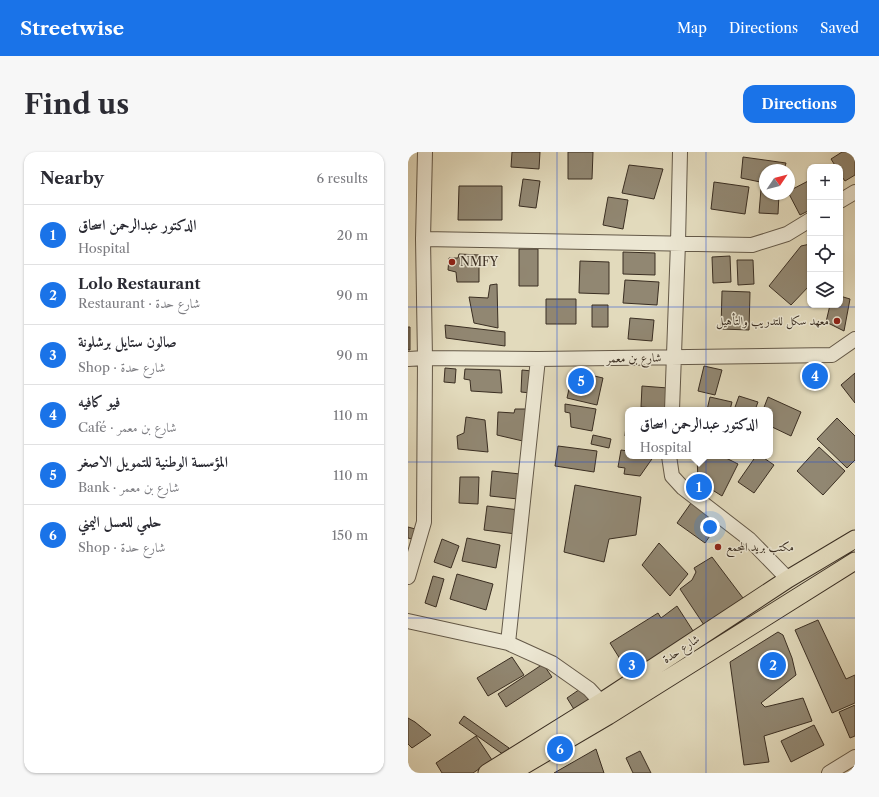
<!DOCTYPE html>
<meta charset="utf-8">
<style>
body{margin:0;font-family:"Libre Caslon Text",Amiri,serif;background:#f7f7f7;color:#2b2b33}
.controls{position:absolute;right:12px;top:12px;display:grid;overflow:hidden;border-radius:8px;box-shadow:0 1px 3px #0004}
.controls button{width:36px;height:36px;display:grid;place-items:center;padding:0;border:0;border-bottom:1px solid #e1e1e2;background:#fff;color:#2b2b33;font:20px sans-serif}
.compass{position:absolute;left:351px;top:12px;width:36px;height:36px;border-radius:50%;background:#fff;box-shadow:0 1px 3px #0004;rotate:55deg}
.you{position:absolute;left:302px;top:375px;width:14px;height:14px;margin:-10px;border:3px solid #fff;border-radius:50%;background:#1a73e8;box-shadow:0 0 0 6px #1a73e833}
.badge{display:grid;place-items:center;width:26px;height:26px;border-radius:50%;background:#1a73e8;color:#fff;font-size:13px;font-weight:700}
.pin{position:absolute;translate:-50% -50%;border:2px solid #fff;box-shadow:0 1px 4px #0006}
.popup{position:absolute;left:217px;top:255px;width:148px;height:52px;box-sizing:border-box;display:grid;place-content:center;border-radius:8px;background:#fff;filter:drop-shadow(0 1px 3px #0005);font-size:13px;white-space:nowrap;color:#7c7c81}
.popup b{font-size:15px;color:#2b2b33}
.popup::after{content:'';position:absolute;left:50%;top:100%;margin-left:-8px;border:8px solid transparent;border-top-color:#fff}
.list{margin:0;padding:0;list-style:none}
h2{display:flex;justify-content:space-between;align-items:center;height:52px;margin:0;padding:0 16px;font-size:17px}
h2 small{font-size:13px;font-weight:400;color:#7c7c81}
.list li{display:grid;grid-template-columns:26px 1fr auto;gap:12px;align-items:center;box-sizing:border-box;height:60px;padding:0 16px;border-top:1px solid #e1e1e2}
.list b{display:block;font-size:15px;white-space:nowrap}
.list p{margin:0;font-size:13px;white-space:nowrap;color:#7c7c81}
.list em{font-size:13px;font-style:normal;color:#7c7c81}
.icon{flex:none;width:22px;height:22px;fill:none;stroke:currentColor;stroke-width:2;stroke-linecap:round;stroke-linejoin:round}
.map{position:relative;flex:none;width:447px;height:621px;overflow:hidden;border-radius:12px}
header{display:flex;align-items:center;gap:24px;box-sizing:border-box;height:56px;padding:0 20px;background:#1a73e8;color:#fff}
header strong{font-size:19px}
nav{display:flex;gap:22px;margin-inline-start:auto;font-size:14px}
.intro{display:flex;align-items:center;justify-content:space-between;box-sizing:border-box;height:96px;padding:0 24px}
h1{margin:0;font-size:28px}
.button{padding:10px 18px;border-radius:12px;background:#1a73e8;color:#fff;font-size:14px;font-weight:700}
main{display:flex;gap:24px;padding:0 24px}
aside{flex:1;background:#fff;border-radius:12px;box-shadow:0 1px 3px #0004}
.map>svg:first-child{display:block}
.building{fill:#918772;stroke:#3a2e22}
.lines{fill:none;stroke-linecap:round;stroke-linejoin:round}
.minor-casing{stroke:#645948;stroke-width:16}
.major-casing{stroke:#3a2e22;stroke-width:19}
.minor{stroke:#ece7d3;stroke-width:14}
.major{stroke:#e2dabc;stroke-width:17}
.grid{fill:none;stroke:#1d4ed8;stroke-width:1;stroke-opacity:0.55}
.poi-dot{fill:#8f2418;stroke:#ece7d3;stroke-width:1.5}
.labels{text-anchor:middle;stroke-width:3;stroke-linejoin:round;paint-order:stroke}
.poi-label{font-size:12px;fill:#3a2e22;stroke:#ece7d3;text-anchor:start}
.street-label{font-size:12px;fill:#3a2e22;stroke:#ece7d3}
</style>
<header>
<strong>Streetwise</strong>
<nav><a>Map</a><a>Directions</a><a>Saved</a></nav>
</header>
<div class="intro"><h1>Find us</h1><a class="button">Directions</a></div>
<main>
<aside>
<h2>Nearby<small>6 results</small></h2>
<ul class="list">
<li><span class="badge">1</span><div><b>الدكتور عبدالرحمن اسحاق</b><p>Hospital</p></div><em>20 m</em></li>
<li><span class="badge">2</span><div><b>Lolo Restaurant</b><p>Restaurant · شارع حدة</p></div><em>90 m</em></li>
<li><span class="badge">3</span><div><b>صالون ستايل برشلونة</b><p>Shop · شارع حدة</p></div><em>90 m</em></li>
<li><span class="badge">4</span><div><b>فيو كافيه</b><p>Café · شارع بن معمر</p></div><em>110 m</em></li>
<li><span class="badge">5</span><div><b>المؤسسة الوطنية للتمويل الاصغر</b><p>Bank · شارع بن معمر</p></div><em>110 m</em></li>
<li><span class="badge">6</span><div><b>حلمي للعسل اليمني</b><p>Shop · شارع حدة</p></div><em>150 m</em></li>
</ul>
</aside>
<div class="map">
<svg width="447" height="621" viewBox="0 0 447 621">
<rect width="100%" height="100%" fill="#e2dabc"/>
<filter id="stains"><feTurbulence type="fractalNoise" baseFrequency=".005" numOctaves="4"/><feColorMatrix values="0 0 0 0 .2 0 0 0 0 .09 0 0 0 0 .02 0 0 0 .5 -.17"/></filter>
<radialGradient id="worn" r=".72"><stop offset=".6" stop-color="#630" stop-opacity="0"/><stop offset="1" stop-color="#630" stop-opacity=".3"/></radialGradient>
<path class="building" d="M104,0H132L131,17L103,15Z
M160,0H185L184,27H160Z
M434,0H444L447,5V23L437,29L432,22V15H428L423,7Z
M335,5L378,11L376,18H357V31L333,26Z
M221,13L255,17L246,47L214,41Z
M115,27L132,29L128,56L111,54Z
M402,28V58L392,63L381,42V39Z
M306,30L341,35L337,62L303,57Z
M51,34H94V68H50Z
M353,37L357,38V42H371L370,62L351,61Z
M200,45L220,48L215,77L195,73Z
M402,92V133L383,153L361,134L393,94Z
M111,97H130V134H111Z
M215,100L247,101V123L215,122Z
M51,102L71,103V130H49L48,120L40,118L41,106H50Z
M322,104L323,130L305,131L304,105Z
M329,108H345L346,132L330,133Z
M172,109L201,110V142L171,141Z
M217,128L251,130L249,153L215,151Z
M89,132L90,176L66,171L61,145L80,146L82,133Z
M314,139L342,140L341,178L313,177Z
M432,144L442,147L436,179L418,170L422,153H432Z
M138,147H168V172H138Z
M184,153H200V175H184Z
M222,166L246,168L244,189L220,187Z
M37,173L97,180V194L38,186Z
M0,175H2V198H0Z
M296,214L314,218L307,243L290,239Z
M37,216L48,217L47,231L36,230Z
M57,217L92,218L94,241L63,239L62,228L56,227Z
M114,218L134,220L132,242L113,240Z
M165,219L195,226L189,253L159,246Z
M447,221V251L433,233Z
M234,234L260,236L259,257L233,255Z
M331,244L350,250L347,258H326Z
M302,245L324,250L322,258H299Z
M360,245L393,260L383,284L362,274V258H355Z
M120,250L119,290L89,283L90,260L106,261L107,257H118Z
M157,252L188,257L184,279L163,275L162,261L157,260Z
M219,262H220V285L217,284Z
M58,265L77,268L80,300L50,297L49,284L56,281Z
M429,266L447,284V308L439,316L409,287Z
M185,283L203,287L201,296L183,292Z
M150,294L189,299L186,320L147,314Z
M411,295L437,319L415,343L389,319Z
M213,298L220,299V304H246L232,324L216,322L217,316L210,315Z
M289,304H314L330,312L314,344L290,329Z
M348,304H353L366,313L346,341L330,330Z
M84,319L112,322L110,347L82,344Z
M52,325H71L70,352L51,351Z
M167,333L233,345L228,383L201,387L196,410L156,400Z
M283,351L311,371L297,391L269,371Z
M79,354L111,358L108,382L76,378Z
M0,375L11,378L8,388L0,386Z
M59,386L92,393L88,416L54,409Z
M34,387L51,394L43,416L26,410Z
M251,391L280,422L262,444L234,413Z
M304,405L338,450L298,476L272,437L284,428L288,420L286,416Z
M49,422L85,432L78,458L42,447Z
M25,424L36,427L28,455L17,451Z
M269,454L287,482L222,523L202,491L250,461L253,466Z
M410,468L438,527L447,523V551L424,561L387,478Z
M370,480L375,483L384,506L388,523L353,551L357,555L395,546L404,569L356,584L361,610L336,613L322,510Z
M104,505L116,523L80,544L69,526Z
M135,512L144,525L98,555L90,542Z
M175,535L183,548L167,559L159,546Z
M447,553V584L442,586L431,560Z
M56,564L101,596L96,603L51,571Z
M0,566L7,570L23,583L4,596L0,592Z
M406,573L416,593L383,610L373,589Z
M68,584L84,608L65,621H34L28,611Z
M188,597L196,621H146Z
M232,599L243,621H225L218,606Z"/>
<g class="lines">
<g class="minor-casing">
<path id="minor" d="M432,49L447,40
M15,87L344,93L379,82L402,68
M0,207L17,206L130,207L424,203L447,187
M264,258L270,91L272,0
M261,304L264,324L275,336L341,387L380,427
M0,425L16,370L17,206L15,87L17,0
M0,469L100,491L144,511L181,537L193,550
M100,491L130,207
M421,621L447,605"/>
</g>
<g class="major-casing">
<path id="major" d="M79,621L193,550L380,427L447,387
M103,621L200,564L447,409"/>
</g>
<use href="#minor" class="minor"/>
<use href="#major" class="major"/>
</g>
<path class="grid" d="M149,0V621M298,0V621M0,155H447M0,310H447M0,466H447"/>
<g class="poi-dot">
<circle cx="44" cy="110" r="4"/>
<circle cx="429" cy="169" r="4"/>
<circle cx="310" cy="395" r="4"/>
</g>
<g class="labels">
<g class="poi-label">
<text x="52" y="114">NMFY</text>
<text x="421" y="173" text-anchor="end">معهد سكل للتدريب والتأهيل</text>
<text x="318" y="399">مكتب بريد المجمع</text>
</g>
<g class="street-label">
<text transform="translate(226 206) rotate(-1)" y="4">شارع بن معمر</text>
<text transform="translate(273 497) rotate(-33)" y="4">شارع حدة</text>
</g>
</g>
<rect width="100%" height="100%" filter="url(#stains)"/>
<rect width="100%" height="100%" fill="url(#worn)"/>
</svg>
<div class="controls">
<button>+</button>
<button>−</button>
<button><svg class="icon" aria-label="locate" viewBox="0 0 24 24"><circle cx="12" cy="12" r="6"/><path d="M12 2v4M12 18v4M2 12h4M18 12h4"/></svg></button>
<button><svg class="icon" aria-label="layers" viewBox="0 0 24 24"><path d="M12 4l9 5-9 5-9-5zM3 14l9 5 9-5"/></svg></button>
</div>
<svg class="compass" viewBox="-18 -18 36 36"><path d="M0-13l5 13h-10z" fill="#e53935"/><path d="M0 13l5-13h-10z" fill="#7c7c81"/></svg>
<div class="you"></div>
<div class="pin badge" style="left:291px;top:335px">1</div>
<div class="popup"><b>الدكتور عبدالرحمن اسحاق</b>Hospital</div>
<div class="pin badge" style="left:365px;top:513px">2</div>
<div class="pin badge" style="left:224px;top:513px">3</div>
<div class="pin badge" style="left:407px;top:224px">4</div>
<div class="pin badge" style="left:173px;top:229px">5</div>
<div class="pin badge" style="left:152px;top:597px">6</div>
</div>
</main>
